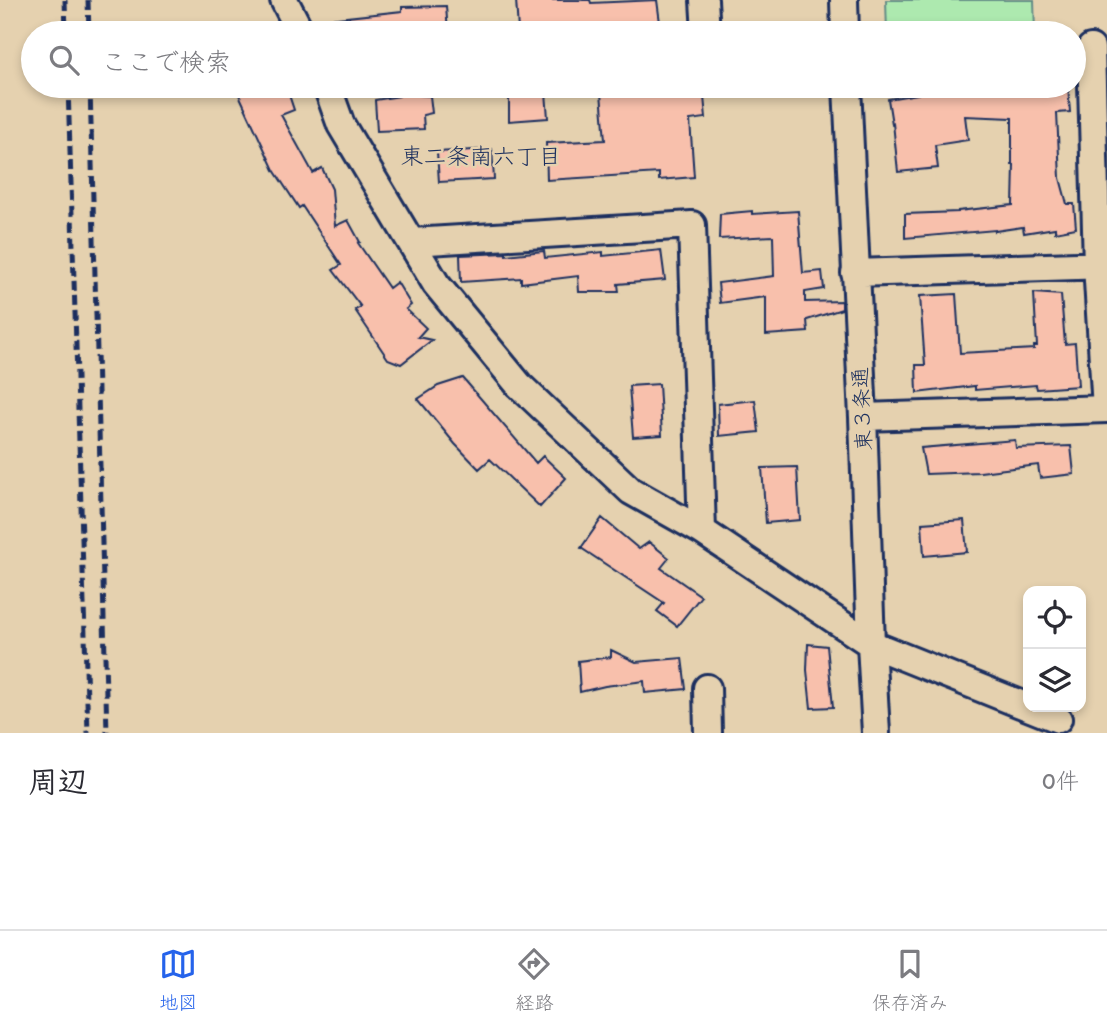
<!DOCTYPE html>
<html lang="ja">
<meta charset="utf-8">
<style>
body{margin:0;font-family:Itim,"Klee One",sans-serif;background:#f7f7f7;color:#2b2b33}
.controls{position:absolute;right:21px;bottom:21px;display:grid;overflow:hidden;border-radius:14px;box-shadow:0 4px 10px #0003}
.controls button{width:63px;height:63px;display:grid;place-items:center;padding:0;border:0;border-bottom:2px solid #e1e1e2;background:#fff;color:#2b2b33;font:35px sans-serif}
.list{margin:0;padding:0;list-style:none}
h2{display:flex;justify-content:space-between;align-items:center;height:91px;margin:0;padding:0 28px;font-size:30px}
h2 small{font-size:23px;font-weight:400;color:#7c7c81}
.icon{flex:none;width:38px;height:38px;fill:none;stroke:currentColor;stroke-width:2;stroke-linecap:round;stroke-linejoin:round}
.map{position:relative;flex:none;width:1107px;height:733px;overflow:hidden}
.search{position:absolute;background:#fff;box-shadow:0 4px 10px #0003;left:21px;right:21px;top:21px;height:77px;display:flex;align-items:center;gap:18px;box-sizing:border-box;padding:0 24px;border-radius:38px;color:#7c7c81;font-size:26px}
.sheet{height:196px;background:#fff}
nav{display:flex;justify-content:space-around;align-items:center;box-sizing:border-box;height:98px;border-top:2px solid #e1e1e2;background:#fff;font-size:19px;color:#7c7c81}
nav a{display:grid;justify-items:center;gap:4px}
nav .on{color:#2563eb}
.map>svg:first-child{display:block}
.green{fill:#ade9af;stroke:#648c86;stroke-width:2}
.building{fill:#f8c0ac;stroke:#1b2f5e;stroke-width:2}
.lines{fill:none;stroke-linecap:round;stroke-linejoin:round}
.minor-casing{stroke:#1b2f5e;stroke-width:32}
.minor{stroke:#e5d1af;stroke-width:26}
.rail{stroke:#1b2f5e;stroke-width:5;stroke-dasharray:10 5;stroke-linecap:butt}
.labels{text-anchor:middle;stroke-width:5;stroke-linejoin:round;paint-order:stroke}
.street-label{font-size:21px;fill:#1b2f5e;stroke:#e5d1af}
.neighbourhood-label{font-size:23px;fill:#1b2f5e;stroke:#e5d1af}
</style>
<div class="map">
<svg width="1107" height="733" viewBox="0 0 1107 733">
<rect width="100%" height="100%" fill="#e5d1af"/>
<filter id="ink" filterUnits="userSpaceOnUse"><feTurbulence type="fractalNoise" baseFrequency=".0143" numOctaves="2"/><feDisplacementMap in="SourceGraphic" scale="14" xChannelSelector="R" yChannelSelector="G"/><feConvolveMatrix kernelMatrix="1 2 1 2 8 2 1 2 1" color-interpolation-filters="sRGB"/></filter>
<g filter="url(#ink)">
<path class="green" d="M886,0H1034L1035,33H887Z"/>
<path class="building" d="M516,0H590L591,3L657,0L661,30L652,33H577V25L518,30Z
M446,6L448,33H330L329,19L402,11V7Z
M235,86H286L294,110L281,115L313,173L322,168L332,189L335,226L348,220L360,242L358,243L389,288L397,282L411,305L406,309L426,328L418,337L432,340L401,364L388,359L355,310L361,307L333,270L341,265L302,206L299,208L274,170Z
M687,86H703L706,118L690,120L694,177L659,180V173L547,180L546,143L605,140L601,93Z
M917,86H1068L1070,112L1057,113L1060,178L1067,204H1074L1076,228L1055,232V228L1024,233L1023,227L995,231V230L905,238V214L958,212V211L1013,205L1014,165H1012V118L965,116L968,140L935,145L938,168L898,172L893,123L892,124L888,99L918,94Z
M416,90L419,95L430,96L432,113L423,115L424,129L377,131L375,100L399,96L400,92Z
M546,92L548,118L509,121V93Z
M492,149L494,179L439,182L437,152Z
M752,211V214L798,211L803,273L822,271L824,289L805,292V302L842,301V309L807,320L808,332L766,335V297L720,303L718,283L774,276L773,236L719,239L720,214Z
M661,250L665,280L618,284L619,292H579L578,276L521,283V278L461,282L460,255L506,253V255L544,251L545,258L603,252V256Z
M1034,293L1061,295L1065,344L1075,343L1078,386L1037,389L1036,385L975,390V386L917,393L916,365H925L920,296L956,294L960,353L1034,349V346H1037Z
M463,378L536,463L543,456L566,478L540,507L490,459L479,469L455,444L418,399L438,386Z
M659,384L662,435L633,437L629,386Z
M755,400L759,432L719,436L718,404Z
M1015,440L1016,448L1071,446L1074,474L1040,478L1038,465L980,472L926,474L921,448Z
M797,467L800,520L766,523L762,468Z
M602,518L639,549L649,542L669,558L661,568L701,596L677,626L657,611L664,603L581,548Z
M964,520L967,552L924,556L922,523Z
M808,644L827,646L833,707L811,708L807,670Z
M611,650L636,662L682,658L686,689L645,693L644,681L605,686L580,692L578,661L611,657Z"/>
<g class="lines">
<g class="minor-casing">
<path id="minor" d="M284,0L301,33
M704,0L706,33
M844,0L845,33
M1091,48L1097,265L1106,409
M327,86L341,125L436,284L519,385L631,491L702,531L871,644L1058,719
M847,86L863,417L871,644L876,733
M412,242L692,225L702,531
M855,273L1107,265
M863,417L1107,409
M707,688L708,733"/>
</g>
<use href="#minor" class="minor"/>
<path class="rail" d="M65,0L66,33
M88,0L89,33
M68,86L88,733
M90,86L107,733"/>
</g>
</g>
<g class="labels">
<g class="street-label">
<text transform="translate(862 409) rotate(-93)" y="7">東３条通</text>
</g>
<g class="neighbourhood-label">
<text x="481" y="164">東二条南六丁目</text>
</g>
</g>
</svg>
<div class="controls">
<button><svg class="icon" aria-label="locate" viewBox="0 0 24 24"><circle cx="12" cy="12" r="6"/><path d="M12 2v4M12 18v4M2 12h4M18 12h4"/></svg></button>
<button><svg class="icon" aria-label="layers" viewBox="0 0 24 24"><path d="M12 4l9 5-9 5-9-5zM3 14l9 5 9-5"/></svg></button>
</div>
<div class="search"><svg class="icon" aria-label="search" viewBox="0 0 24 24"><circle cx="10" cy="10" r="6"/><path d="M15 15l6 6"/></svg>ここで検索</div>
</div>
<section class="sheet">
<h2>周辺<small>0件</small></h2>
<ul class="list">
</ul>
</section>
<nav>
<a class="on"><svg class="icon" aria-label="map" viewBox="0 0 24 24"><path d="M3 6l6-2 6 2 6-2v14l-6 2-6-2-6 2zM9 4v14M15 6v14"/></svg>地図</a>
<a><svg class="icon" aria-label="directions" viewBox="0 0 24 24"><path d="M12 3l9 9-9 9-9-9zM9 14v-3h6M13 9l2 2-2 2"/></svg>経路</a>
<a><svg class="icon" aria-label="saved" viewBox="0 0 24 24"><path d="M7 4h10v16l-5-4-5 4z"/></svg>保存済み</a>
</nav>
